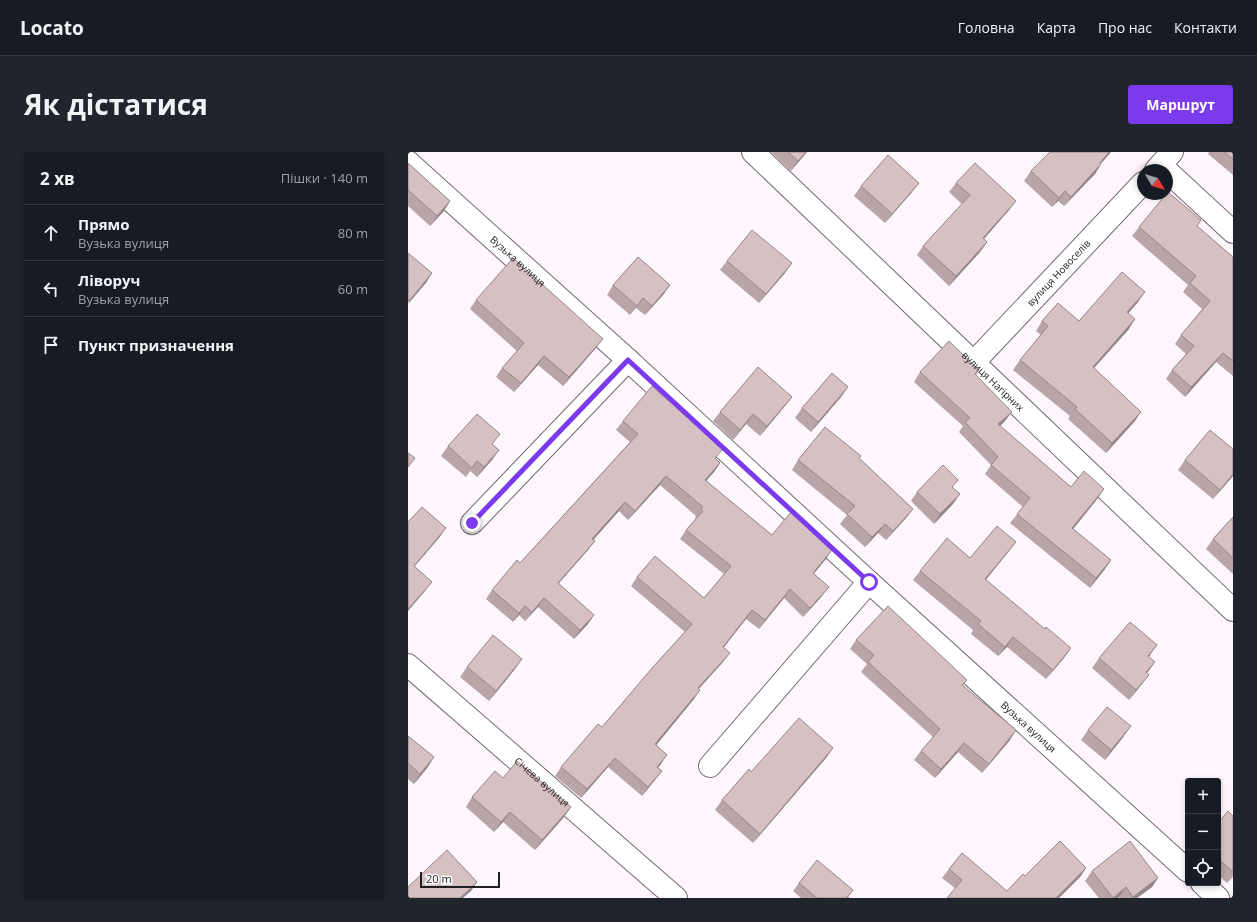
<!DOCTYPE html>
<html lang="uk">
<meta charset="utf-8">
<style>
body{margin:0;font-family:"Open Sans",sans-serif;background:#20242c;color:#f1f3f6}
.controls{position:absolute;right:12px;bottom:12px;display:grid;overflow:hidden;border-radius:4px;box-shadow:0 2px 6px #0003}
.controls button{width:36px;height:36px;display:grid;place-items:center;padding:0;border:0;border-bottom:1px solid #363941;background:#171b24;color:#f1f3f6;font:20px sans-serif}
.compass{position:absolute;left:729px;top:12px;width:36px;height:36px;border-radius:50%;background:#171b24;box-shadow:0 2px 6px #0003;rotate:128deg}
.scale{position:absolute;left:12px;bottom:10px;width:80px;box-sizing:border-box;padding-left:4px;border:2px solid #221d21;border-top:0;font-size:11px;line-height:14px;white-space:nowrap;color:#221d21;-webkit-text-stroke:3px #fff;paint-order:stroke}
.stop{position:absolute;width:12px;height:12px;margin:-9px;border:3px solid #7c3aed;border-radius:50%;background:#fff}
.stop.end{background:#7c3aed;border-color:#fff;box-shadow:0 1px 4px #0008}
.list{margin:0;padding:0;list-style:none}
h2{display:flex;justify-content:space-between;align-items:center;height:52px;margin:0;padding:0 16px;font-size:17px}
h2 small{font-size:13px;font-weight:400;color:#9ea1a6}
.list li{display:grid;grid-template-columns:26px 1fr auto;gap:12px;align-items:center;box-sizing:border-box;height:56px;padding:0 16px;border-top:1px solid #363941}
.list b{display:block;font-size:15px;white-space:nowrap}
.list p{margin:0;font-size:13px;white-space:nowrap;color:#9ea1a6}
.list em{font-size:13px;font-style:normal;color:#9ea1a6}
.icon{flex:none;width:22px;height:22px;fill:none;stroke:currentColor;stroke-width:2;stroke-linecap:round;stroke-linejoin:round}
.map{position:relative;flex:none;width:825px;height:746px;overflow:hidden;border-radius:4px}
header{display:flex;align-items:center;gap:24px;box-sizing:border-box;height:56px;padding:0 20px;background:#171b24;border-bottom:1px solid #363941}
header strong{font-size:19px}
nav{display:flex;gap:22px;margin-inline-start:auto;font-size:14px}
.intro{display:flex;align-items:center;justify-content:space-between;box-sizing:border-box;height:96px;padding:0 24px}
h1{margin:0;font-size:28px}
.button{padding:10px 18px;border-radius:4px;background:#7c3aed;color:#fff;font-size:14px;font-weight:700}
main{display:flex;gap:24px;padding:0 24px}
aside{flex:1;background:#171b24;border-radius:4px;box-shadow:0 2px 6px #0003}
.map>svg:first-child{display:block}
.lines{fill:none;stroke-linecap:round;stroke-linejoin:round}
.minor-casing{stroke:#766873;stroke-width:24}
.minor{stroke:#fff;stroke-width:22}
.wall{fill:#b7a5a7}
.shaded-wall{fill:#958688}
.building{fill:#d5c0c2;stroke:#958688}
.route{stroke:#7c3aed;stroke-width:5}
.labels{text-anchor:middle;stroke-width:4;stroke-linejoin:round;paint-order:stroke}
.street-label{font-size:10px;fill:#221d21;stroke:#fff}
</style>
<header>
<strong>Locato</strong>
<nav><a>Головна</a><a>Карта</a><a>Про нас</a><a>Контакти</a></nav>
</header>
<div class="intro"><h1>Як дістатися</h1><a class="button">Маршрут</a></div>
<main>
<aside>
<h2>2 хв<small>Пішки · 140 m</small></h2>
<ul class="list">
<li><svg class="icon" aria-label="ahead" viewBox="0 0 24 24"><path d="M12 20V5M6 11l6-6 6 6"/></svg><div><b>Прямо</b><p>Вузька вулиця</p></div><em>80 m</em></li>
<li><svg class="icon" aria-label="left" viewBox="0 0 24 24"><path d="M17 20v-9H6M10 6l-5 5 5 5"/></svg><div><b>Ліворуч</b><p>Вузька вулиця</p></div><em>60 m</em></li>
<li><svg class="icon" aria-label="arrive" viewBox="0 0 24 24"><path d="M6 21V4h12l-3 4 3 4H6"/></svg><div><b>Пункт призначення</b></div></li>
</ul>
</aside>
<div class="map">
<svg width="825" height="746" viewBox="0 0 825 746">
<rect width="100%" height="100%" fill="#fff5fc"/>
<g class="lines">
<g class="minor-casing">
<g id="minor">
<path id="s1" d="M345,0L825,458"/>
<path id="s2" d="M0,10L220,208L461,430L780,719"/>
<path d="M748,18L764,0"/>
<path d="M759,19L825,80"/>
<path id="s3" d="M566,210L735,31"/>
<path d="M64,371L220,208"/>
<path id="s4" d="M0,513L268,746"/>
<path d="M302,614L461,430"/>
<path d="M794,731L810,746"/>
</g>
</g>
<use href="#minor" class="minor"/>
</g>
<path class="wall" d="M363,0H399L383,19Z
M642,0H703L693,12L687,22L656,54L650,49L644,55L616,29L623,19Z
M801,0H825V23L800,2Z
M0,11L42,49L36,59L22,74L0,54Z
M548,31L608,49L601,58L576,87L579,90L572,100L541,134L509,103L515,94L554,52L541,40Z
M453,34L504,40L477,71L446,44Z
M789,74L825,105V224L808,210L777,245L758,227L764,218L778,202L767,192L773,183L794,157L775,140L780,133L724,84L731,75Z
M319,109L377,121L351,151L312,118Z
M205,133H262L255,143L237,163L228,156L222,163L199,143Z
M68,148L188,196L155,234L130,213L106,240L88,225L94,216L109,199L62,157Z
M730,150L720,161L721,177L686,216L727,269L698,301L660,267L662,264L605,218L612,208L633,183L628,179L634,169H671Z
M571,218L568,223L597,269L592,274L663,335L690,346L665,377L703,408L697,417L682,436L602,371L615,355L577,322L583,313L551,280L555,274L506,230L512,220Z
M440,235L433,245L403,280L387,266L394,256Z
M384,245L377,254L352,284L338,272L325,288L305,269L312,260Z
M215,269L308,307L312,311L306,320L298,329L364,383L418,407L406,421L414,444L395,465L376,446L351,477L338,467L316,495L315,510L291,537L286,547L248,593L253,612L250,616L254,619L247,628L234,644L200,615L173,646L147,624L153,615L194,575L277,480L223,434L229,425L296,446L316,422L272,387L278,378L288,367L287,366L288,364L252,333L220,368L211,359L185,388L187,389L180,398L151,431L180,472L166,487L130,455L117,469L111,463L105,470L78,447L84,438L112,411L222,290L208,278Z
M85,293L84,308L69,325L62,319L58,325L33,304L40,294Z
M825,297V324L805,347L770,318L777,308Z
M451,306L505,357L498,366L478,388L470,381L457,395L432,372L439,363L384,318L390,308Z
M545,336V352L526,372L503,349L509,340Z
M825,365V422L798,397L805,387Z
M601,399L578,428L656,506L638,527L599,495L590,504L563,482L565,478L505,428L512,419L562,406Z
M448,488L555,533L602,588L574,621L550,600L527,626L506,608L513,599L525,585L453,520L459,512L442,497Z
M742,503L741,505L739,521L734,532L721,548L684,516L691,506Z
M59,515L107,517L81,549L52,525Z
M680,578L716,584L697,608L673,588Z
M0,584L20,615L6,632L0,627Z
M425,596L418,606L345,691L307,658L314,648L343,620Z
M95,626L163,655L156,665L127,698L95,670L86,680L58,655L64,645Z
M825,664V725L819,731L810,723V671Z
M678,716L672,725L651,746L547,736L534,726L541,717L599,739L617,724Z
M684,719L750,726L744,735L729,746H712L711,745L710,746H691L677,729Z
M391,731L445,738L440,745L441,746H393L385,739Z"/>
<path class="shaded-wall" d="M398,0H399L383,19L390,9Z
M701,0H703L685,20L692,11Z
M693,12L687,22L656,54L663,45Z
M511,31L504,40L477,71L484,62Z
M657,39L650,49L644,55L651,46Z
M42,49L36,59L22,74L29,64Z
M608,49L601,58L568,96L575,86Z
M579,90L572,100L541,134L548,124Z
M384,111L377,121L351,151L358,142Z
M24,121L18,131L0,152L1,149Z
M262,133L255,143L237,163L244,154Z
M737,140L730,150L713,170L719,160Z
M727,167L721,177L678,225L685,215Z
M195,187L188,196L155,234L161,225Z
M815,201L808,210L777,245L783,235Z
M136,204L130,213L106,240L113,231Z
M440,235L433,245L403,280L410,270Z
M384,245L377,254L352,284L359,274Z
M604,260L597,269L584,282L590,272Z
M733,260L727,269L698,301L704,291Z
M345,262L338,272L325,288L332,278Z
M91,298L84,308L69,325L76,315Z
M312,311L306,320L291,337L297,328Z
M825,322V324L805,347L812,338Z
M258,324L252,333L220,368L227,359Z
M696,337L690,346L658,386L664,376Z
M552,342L545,352L526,372L532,362Z
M217,350L211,359L178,396L184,387Z
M505,357L498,366L478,388L485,379Z
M477,372L470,381L457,395L464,385Z
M38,376L31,386L0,422L6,414Z
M187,389L180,398L143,440L150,431Z
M608,390L601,399L570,437L577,427Z
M424,398L418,407L399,430L405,421Z
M703,408L697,417L682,436L688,426Z
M24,430L17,439L0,459V457Z
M421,435L414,444L395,465L402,456Z
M382,437L376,446L351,477L357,468Z
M136,446L130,455L117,469L124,460Z
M117,454L111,463L105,470L111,461Z
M344,458L338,467L309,504L315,495Z
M186,463L180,472L166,487L172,478Z
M605,485L599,495L590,504L597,495Z
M749,493L742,503L733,514L740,504Z
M663,496L656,506L638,527L645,518Z
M322,501L315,510L283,545L290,536Z
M114,507L107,517L81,549L88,539Z
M747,510L740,520L731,530L738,520Z
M741,523L734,532L721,548L728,538Z
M292,538L286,547L241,602L247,592Z
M723,574L716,584L697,608L703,598Z
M608,578L602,588L574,621L581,612Z
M556,591L550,600L527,626L533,617Z
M425,596L418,606L345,691L352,682Z
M259,603L253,612L243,624L249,615Z
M26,605L20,615L6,632L12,622Z
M207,606L200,615L173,646L179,637Z
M254,619L247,628L234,644L240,635Z
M163,655L156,665L127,698L134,688Z
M102,660L95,670L86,680L93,670Z
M678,716L672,725L651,746H648Z
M750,726L744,735L729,746H724Z
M69,730L63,739L55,746H52Z
M718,735L711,745L710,746H704Z"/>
<path class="building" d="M380,0H398L390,9Z
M642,0H701L692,11L693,12L663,45L657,39L651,46L623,19Z
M816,0H825V7Z
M480,3L511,31L484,62L453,34Z
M0,11L42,49L29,64L0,38Z
M567,11L608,49L575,86L579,90L548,124L515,94L562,43L548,31Z
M760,40L793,68L789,74L825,105V209L815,201L783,235L764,218L786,194L773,183L802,149L782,131L788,124L731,75L758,42H759Z
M344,78L384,111L358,142L319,109Z
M0,101L24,121L1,149L0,148Z
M230,105L262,133L244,154L235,146L229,154L205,133Z
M105,106L195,187L161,225L136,204L113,231L94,216L116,191L68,148Z
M714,120L737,140L719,160L727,167L685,215L733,260L704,291L667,257L669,255L612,208L640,174L634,169L650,151L671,169Z
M541,189L571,218L567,222L604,260L590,272L663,335L676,319L696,337L664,376L703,408L688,426L609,362L622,346L583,313L590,305L557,270L562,266L512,220Z
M350,215L384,245L359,274L345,262L332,278L312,260Z
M424,221L440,235L410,270L394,256Z
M244,234L315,297L307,306L312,311L297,328L364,383L383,360L424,398L405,421L421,435L402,456L382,437L357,468L344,458L315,495L322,501L290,536L292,538L247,592L259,603L249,615L254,619L240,635L207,606L179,637L153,615L190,572L194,575L245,515L284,472L229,425L247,404L296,446L323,414L278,378L295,359L293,357L295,355L258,324L227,359L217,350L184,387L187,389L150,431L186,463L172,478L136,446L124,460L117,454L111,461L84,438L109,408L112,411L230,282L215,269Z
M69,262L92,282L84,292L91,298L76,315L69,309L64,316L40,294Z
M417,275L453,304L451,306L505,357L485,379L477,372L464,385L439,362L447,354L390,308Z
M802,278L825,297V322L812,338L777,308Z
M0,301L7,306L0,315Z
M535,313L550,328L544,335L552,342L532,362L509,340Z
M14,355L38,376L6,414L24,430L0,457V370Z
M825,365V406L805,387Z
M589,374L608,390L577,427L637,477L638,475L663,496L645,518L605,485L597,495L570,472L573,469L512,419L539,386L562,406Z
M480,454L559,528L554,533L608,578L581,612L556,591L533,617L513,599L532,577L460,510L466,503L448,488Z
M722,470L749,493L740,504L747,510L738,520L741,523L728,538L691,506Z
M85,483L114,507L88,539L59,515Z
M699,555L723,574L703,598L680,578Z
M391,566L425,596L352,682L314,648L341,617L343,620Z
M0,584L26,605L12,622L0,611Z
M109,609L163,655L134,688L102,660L93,670L64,645L87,619L95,626Z
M820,659L825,664V720L810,707V671Z
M652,689L678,716L648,746H539L554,728L541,717L554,701L599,739L615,722L617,724Z
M722,689L750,726L725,745L718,735L705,746L684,719Z
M39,698L69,730L52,746H0V735Z
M409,708L445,738L439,745L441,746H409L391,731Z"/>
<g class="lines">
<path class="route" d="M64,371L220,208L461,430"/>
</g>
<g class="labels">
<g class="street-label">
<text dy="4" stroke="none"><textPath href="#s2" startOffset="148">Вузька вулиця</textPath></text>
<text dy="4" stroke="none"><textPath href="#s3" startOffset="123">вулиця Новоселів</textPath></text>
<text dy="4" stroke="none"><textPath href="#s1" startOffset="332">вулиця Нагірних</textPath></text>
<text dy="4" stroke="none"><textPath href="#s2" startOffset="839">Вузька вулиця</textPath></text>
<text dy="4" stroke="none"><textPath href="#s4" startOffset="178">Січева вулиця</textPath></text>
</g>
</g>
</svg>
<div class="controls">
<button>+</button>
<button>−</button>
<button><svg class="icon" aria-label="locate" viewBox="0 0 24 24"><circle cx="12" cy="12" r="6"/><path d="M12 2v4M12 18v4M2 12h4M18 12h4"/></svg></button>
</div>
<svg class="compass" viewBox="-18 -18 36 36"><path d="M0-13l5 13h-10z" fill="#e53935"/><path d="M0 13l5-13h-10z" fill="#9ea1a6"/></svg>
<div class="scale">20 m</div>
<div class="stop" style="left:461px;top:430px"></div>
<div class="stop end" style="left:64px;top:371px"></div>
</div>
</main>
